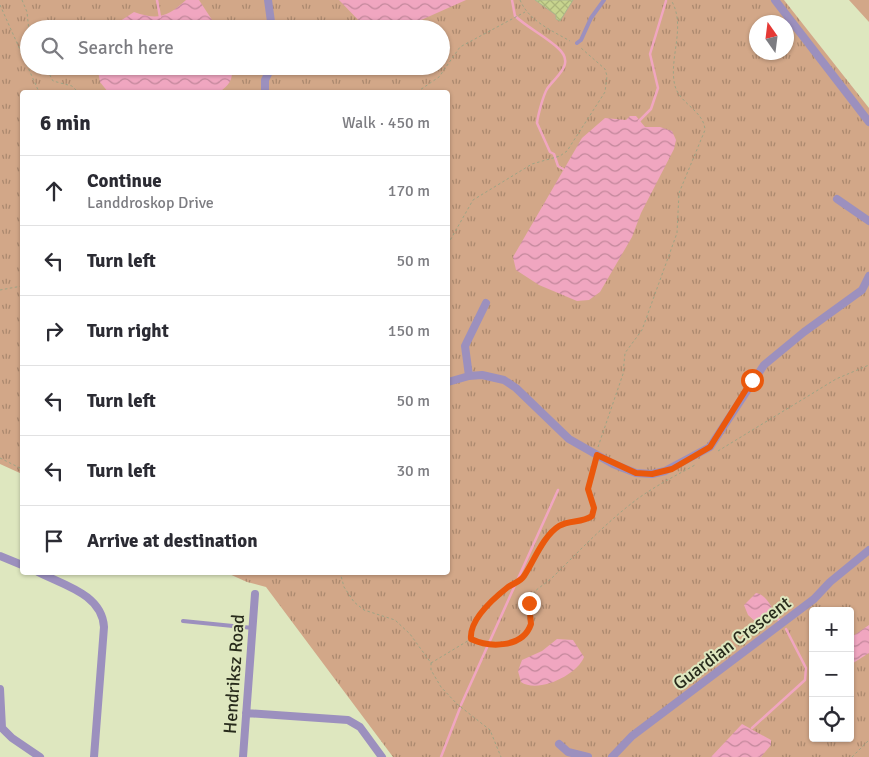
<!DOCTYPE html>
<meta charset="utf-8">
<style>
body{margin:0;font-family:Signika,sans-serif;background:#f7f7f7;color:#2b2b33}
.controls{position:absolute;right:15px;bottom:15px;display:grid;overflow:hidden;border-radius:5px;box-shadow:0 1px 4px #0004}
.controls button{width:45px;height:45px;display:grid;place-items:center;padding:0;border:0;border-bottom:1px solid #e1e1e2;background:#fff;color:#2b2b33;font:25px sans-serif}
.compass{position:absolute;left:749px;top:15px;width:45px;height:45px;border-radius:50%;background:#fff;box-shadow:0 1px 4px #0004;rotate:346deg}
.stop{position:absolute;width:15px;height:15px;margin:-11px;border:4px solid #ea580c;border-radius:50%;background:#fff}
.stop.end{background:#ea580c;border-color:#fff;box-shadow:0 1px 5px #0008}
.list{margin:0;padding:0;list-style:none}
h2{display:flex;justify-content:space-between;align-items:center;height:65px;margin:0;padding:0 20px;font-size:21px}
h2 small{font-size:16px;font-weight:400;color:#7c7c81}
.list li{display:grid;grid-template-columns:32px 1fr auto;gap:15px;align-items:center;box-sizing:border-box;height:70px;padding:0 20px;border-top:1px solid #e1e1e2}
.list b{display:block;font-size:19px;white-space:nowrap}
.list p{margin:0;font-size:16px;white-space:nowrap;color:#7c7c81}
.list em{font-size:16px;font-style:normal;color:#7c7c81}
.icon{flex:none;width:28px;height:28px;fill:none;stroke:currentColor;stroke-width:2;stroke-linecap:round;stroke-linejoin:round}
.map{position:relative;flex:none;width:869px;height:757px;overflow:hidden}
.search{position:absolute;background:#fff;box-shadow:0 1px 4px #0004;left:20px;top:20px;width:430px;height:55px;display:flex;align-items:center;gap:12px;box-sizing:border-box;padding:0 18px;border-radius:28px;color:#7c7c81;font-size:19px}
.panel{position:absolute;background:#fff;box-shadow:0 1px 4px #0004;left:20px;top:90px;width:430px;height:485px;border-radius:5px}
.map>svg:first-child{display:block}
.grass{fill:url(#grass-tufts);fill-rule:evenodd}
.garden{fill:#d2a788}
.water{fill:url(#water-waves)}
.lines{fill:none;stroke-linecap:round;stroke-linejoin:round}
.stream{stroke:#f0a6c0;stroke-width:2.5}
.building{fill:url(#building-cross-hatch);stroke:#abb38d}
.path{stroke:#9da485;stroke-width:1;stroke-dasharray:2.5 2.5;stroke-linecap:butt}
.lane{stroke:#9c90be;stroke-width:4}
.street{stroke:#9c90be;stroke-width:8}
.route{stroke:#ea580c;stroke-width:6}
.labels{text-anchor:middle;stroke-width:4;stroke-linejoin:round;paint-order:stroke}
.street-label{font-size:18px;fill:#282b1c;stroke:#dee7bf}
</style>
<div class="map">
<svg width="869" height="757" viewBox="0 0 869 757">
<defs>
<pattern id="grass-tufts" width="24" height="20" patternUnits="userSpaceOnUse" patternTransform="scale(1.25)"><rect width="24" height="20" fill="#d2a788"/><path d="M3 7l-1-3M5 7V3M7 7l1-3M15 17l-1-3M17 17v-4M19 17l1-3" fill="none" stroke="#aa886e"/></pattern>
<pattern id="water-waves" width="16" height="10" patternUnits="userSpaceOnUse" patternTransform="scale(1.25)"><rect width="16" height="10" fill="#f0a6c0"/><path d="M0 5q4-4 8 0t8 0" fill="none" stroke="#c2879b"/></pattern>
<pattern id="building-cross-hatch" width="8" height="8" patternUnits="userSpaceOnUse" patternTransform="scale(1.25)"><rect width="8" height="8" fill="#c7d48e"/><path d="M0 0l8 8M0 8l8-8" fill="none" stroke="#abb67a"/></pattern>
</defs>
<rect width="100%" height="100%" fill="#dee7bf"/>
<path class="grass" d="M0,0H784L869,108V757H393L266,587L247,582L227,573L448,572V92H22V474L0,464ZM756,22H786V52H756ZM29,29H441V66H29ZM813,611H850V738H813Z"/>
<path class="garden" d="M849,0H869V22Z
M265,5L270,29L233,27Z"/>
<path class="water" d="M186,0H199L218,29H108L134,12C159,21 168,16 186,0Z
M339,0H466L401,29H367Z
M97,66H232C233,80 230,84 220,92H108L100,82Z
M630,116H636L645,127H660L672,131L676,140L674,149L641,213L632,237L600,292L589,300L577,301L539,285L516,270L513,257L582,138L605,118L626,120Z
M756,593C765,594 773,607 774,615L759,625L748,615L744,605Z
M869,625V653L850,665V638Z
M557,639L573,640L584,657C577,675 538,694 521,682L518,671L522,660L542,651Z
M742,724L771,740V745L761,757H711Z"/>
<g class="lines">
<path class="stream" d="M157,0L160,17
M512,0L515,16C528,28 545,36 558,48C576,64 556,76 547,89C543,96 538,115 537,123L550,152L554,154L558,166L563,169
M639,121L651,109L658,88L650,54L666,1
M774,615L780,621
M461,705L558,490
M752,728L805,680L806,668L786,629
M441,757L460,708"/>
</g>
<path class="building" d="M535,0H573L560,21L556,19V15Z"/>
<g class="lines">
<path class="path" d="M22,0L27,12L29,31
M520,0C529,21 551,30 570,41
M0,5L39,92
M45,66L53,81L72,86L78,92
M417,92L439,77L460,47L525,12
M448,244L473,200L532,164L560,156L567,151L605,92L607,76L605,69L581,48
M0,290L22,286
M598,447L623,374L625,353L642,330L677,233L679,193L705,130C704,111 680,104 675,86C668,59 687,26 671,0
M718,451L836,379L869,365
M0,458L22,469
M340,572L344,587L354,602L364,610L395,620L410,634L431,663V670L441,687L457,704L490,730L501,757
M472,639C489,647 507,647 523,636C541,623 522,606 532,594C539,587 548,582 555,575C581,549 607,522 636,500C655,486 675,476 695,465
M431,663L471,639C470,619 494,598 508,587C514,583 520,582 524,576C534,561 543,536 559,526C569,520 583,523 592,516L594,508L588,489L595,464
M852,757L869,740"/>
<path class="lane" d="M577,43L581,40L591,18L604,0
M183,621L253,628"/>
<path class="street" d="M268,0L272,29
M775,0L869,122
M265,92V80L272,66
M837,199L869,221
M469,376L465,346L486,303
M448,382L469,376L482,375L504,380L516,388L569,439L613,464L636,473L652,474L665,471L710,447L764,365L804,332L862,290L869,276
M0,556L22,565
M38,572C63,585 102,594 104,627L94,757
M0,689L2,728L12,738L40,757
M246,713L348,720L360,727L382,757
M559,744L568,752L588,757
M243,757L255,594
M612,757L632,736L814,599L830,582L869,550"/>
</g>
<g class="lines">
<path class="route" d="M529,603L531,624C523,648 490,648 471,639C469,619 494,598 508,587C514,583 520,582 524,576C534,561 543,536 559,526C569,520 582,523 592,516L594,508L588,489L597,455L636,473L652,474L672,469L710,447L752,380"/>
</g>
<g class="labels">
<g class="street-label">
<text transform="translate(732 643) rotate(-37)" y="6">Guardian Crescent</text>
<text transform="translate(234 674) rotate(-86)" y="6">Hendriksz Road</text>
</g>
</g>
</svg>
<div class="controls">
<button>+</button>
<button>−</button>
<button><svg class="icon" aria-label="locate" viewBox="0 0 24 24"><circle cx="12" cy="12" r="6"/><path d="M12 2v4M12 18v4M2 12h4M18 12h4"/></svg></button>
</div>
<svg class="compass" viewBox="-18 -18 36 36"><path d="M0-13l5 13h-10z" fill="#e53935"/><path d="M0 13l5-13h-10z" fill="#7c7c81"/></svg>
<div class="stop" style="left:752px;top:380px"></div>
<div class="stop end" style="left:529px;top:603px"></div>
<div class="search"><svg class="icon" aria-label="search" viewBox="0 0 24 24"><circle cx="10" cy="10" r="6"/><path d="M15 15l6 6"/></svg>Search here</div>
<section class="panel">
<h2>6 min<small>Walk · 450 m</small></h2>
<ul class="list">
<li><svg class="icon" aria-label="ahead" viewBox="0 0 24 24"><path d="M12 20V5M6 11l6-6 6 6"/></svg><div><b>Continue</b><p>Landdroskop Drive</p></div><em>170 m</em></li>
<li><svg class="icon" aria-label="left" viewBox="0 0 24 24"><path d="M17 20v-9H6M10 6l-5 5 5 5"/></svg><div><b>Turn left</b></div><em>50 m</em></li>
<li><svg class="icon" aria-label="right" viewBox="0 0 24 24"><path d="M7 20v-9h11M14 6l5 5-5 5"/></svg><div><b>Turn right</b></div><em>150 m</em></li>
<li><svg class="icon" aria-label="left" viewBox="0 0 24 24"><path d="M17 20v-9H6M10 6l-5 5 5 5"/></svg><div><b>Turn left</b></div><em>50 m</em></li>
<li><svg class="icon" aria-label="left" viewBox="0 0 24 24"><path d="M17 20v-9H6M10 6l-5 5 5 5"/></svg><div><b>Turn left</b></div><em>30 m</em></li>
<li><svg class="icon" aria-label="arrive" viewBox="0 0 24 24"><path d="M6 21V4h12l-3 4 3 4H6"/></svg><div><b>Arrive at destination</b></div></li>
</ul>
</section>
</div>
